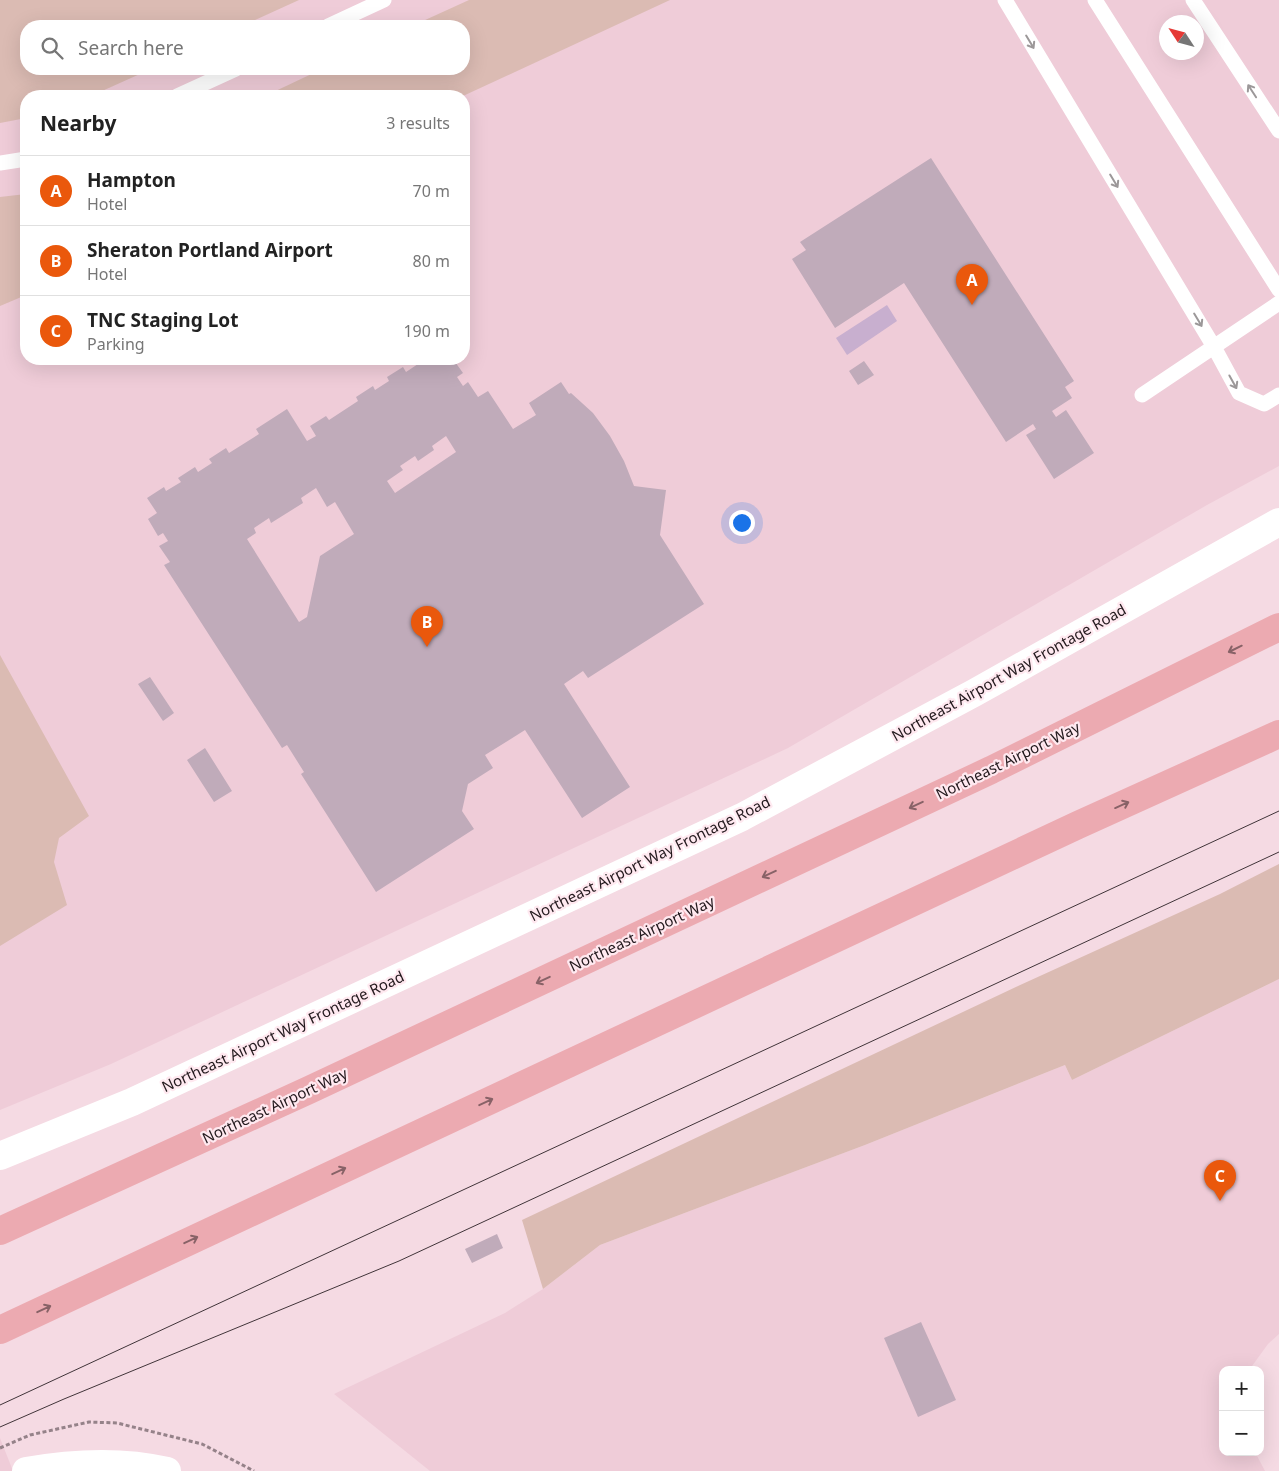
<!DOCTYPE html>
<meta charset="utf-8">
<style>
body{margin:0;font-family:"Noto Sans",sans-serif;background:#f6f6f6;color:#222}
.controls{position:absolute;right:15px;bottom:15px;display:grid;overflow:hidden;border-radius:10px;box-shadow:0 5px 20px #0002}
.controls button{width:45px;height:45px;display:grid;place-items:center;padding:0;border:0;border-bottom:1px solid #e0e0e0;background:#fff;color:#222;font:25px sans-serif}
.compass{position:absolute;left:1159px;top:15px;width:45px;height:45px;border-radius:50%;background:#fff;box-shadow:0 5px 20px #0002;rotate:306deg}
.you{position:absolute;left:741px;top:522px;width:18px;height:18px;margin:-12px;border:4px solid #fff;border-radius:50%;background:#1a73e8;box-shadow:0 0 0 8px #1a73e833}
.badge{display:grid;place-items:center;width:32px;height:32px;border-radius:50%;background:#ea580c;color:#fff;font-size:16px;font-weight:700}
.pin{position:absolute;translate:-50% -41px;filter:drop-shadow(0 1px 2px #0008)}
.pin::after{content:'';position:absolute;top:26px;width:18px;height:15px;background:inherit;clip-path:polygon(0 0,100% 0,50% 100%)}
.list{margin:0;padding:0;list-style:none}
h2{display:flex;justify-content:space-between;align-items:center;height:65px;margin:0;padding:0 20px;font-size:21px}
h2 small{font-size:16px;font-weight:400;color:#767676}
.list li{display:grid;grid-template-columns:32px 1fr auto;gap:15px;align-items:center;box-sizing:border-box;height:70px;padding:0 20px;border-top:1px solid #e0e0e0}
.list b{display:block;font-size:19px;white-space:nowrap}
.list p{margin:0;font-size:16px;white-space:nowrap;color:#767676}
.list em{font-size:16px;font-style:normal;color:#767676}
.icon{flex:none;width:28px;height:28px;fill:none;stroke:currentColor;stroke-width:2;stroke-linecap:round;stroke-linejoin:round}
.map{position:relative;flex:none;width:1279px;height:1471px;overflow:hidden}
.search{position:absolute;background:#fff;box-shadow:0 5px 20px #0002;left:20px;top:20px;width:450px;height:55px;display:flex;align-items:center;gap:12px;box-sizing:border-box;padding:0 18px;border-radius:20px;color:#767676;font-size:19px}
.panel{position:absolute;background:#fff;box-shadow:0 5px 20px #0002;left:20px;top:90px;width:450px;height:275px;border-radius:20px}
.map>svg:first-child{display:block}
.built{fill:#efccd8;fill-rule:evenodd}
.green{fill:#dbbbb3}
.water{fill:#c8afcf}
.building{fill:#c0abba;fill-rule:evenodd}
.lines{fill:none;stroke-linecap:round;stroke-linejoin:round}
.path{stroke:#958289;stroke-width:3;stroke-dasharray:4 2.5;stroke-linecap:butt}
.service{stroke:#fff;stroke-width:15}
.tertiary{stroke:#fff;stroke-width:28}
.primary{stroke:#ecaab1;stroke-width:28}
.tram{stroke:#403439;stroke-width:1}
.oneway{stroke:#9c9899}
.oneway2{stroke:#886267}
.labels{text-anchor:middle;stroke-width:4.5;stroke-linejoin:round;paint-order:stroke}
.street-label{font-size:15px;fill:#23191d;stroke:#ffe9f0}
</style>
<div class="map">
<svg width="1279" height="1471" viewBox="0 0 1279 1471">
<rect width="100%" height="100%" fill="#f5dae3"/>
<path class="built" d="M0,0H1279V466L1207,505L788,748L111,1064L0,1110ZM1166,22H1196V52H1166ZM26,26H464V69H26ZM26,96H464V359H26Z
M1279,979V1334L1268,1344L1252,1366L1245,1370H1223V1380L1220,1381L1223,1387V1452H1255L1265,1471H430L334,1394L505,1313L543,1289L600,1245L865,1145L1065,1065L1072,1080Z
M0,1438L13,1471H0Z"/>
<path class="green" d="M0,0H299L242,26H26V69H151L91,96H26V118L0,123Z
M469,0H670L463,96H265L322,69H464V26H412Z
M26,194V295L0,306V197Z
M0,655L89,816L59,838L54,862L67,905L0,946Z
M1279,864V979L1072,1080L1065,1065L865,1145L600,1245L543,1289L522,1220L1018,986L1220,894Z"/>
<path class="water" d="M887,305L897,321L847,355L836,338Z"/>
<path class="building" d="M931,158L1074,381L1065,387L1072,398L1052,411L1056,417L1066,410L1094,453L1054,479L1026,435L1036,429L1033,424L1006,442L904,283L835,328L792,259L806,250L800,242Z
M419,359H440L443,363L450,359H453L463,373L457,377L463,386L468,382L478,397L488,391L513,429L536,415L529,403L561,382L569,394L571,393L593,413L610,436L624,461L634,486L666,490L660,535L704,604L588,678L583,671L564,684L630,787L582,818L525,730L485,755L493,768L468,784L462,811L474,829L376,892L301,774L304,772L287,745L282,748L164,565L170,562L159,546L168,541L163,533L158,536L148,519L157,513L147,498L164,487L166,491L181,482L178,478L195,467L198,472L212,463L209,459L226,448L229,453L259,434L256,429L287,409L307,441L316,436L310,426L326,416L329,420L358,401L356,397L373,386L375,390L389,381L387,377L403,367L406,372L421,362ZM446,436L456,452L395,493L387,481L403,470L400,466L415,456L418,461L434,450L432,446ZM316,488L327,507L335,502L354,534L320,556L307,617L299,622L247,539L256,533L254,528L269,518L271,523L303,503L301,498Z
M864,361L874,375L858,385L849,371Z
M150,677L174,713L163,721L138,684Z
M205,748L232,791L214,802L187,760Z
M497,1234L503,1248L472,1263L465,1249Z
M921,1322L956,1400L918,1417L884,1338Z"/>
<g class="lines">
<path class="path" d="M0,1448L30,1435L89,1422L117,1423L202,1444L254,1471"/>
<path class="service" d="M1005,0L1214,347L1239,393L1264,404L1279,395
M1095,0L1279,290
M1193,0L1279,131
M328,26L384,0
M177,96L236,69
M0,163L26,159
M1142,395L1279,303"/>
<path class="tertiary" d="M0,1156L132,1102L742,817L974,693L1279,522
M26,1471C72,1463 120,1460 167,1471"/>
<path class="primary" d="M0,1231L309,1090L991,770L1279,627
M0,1330L1078,825L1279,734"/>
<path class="tram" d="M0,1405L1279,811
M0,1427L64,1399L399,1261L1279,852"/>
</g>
<defs><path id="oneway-shaft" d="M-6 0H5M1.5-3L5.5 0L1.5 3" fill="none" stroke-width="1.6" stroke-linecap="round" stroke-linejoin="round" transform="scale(1.25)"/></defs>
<g class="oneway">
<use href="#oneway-shaft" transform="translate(1030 42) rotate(59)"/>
<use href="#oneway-shaft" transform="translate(1252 91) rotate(-123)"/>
<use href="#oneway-shaft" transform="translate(1114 181) rotate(59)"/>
<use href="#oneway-shaft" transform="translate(1198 320) rotate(59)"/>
<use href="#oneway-shaft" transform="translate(1233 382) rotate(61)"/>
</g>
<g class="oneway2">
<use href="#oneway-shaft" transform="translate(1235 649) rotate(154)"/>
<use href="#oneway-shaft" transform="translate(916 805) rotate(155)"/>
<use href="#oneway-shaft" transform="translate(1122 805) rotate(-24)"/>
<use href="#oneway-shaft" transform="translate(769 874) rotate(155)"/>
<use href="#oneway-shaft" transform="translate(543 980) rotate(155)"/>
<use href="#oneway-shaft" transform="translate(486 1102) rotate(-25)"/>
<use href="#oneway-shaft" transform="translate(339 1171) rotate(-25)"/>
<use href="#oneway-shaft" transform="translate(191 1240) rotate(-25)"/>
<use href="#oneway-shaft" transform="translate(44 1309) rotate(-25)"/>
</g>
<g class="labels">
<g class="street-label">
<text transform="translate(1009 673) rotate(-29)" y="5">Northeast Airport Way Frontage Road</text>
<text transform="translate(1008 761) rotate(-26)" y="5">Northeast Airport Way</text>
<text transform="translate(650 859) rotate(-26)" y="5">Northeast Airport Way Frontage Road</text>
<text transform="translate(642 934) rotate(-25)" y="5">Northeast Airport Way</text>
<text transform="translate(283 1032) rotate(-25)" y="5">Northeast Airport Way Frontage Road</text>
<text transform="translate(275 1106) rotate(-25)" y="5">Northeast Airport Way</text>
</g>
</g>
</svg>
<div class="controls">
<button>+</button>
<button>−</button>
</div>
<svg class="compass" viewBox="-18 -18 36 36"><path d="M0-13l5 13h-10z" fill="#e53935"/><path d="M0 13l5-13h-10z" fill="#767676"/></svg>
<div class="you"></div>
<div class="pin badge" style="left:972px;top:305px">A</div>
<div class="pin badge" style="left:427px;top:647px">B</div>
<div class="pin badge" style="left:1220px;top:1201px">C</div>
<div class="search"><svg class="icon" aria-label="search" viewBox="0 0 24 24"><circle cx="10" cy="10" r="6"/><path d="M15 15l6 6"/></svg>Search here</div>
<section class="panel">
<h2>Nearby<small>3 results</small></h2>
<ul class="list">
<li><span class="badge">A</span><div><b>Hampton</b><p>Hotel</p></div><em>70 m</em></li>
<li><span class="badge">B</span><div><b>Sheraton Portland Airport</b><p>Hotel</p></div><em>80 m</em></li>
<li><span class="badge">C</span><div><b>TNC Staging Lot</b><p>Parking</p></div><em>190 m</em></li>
</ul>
</section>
</div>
